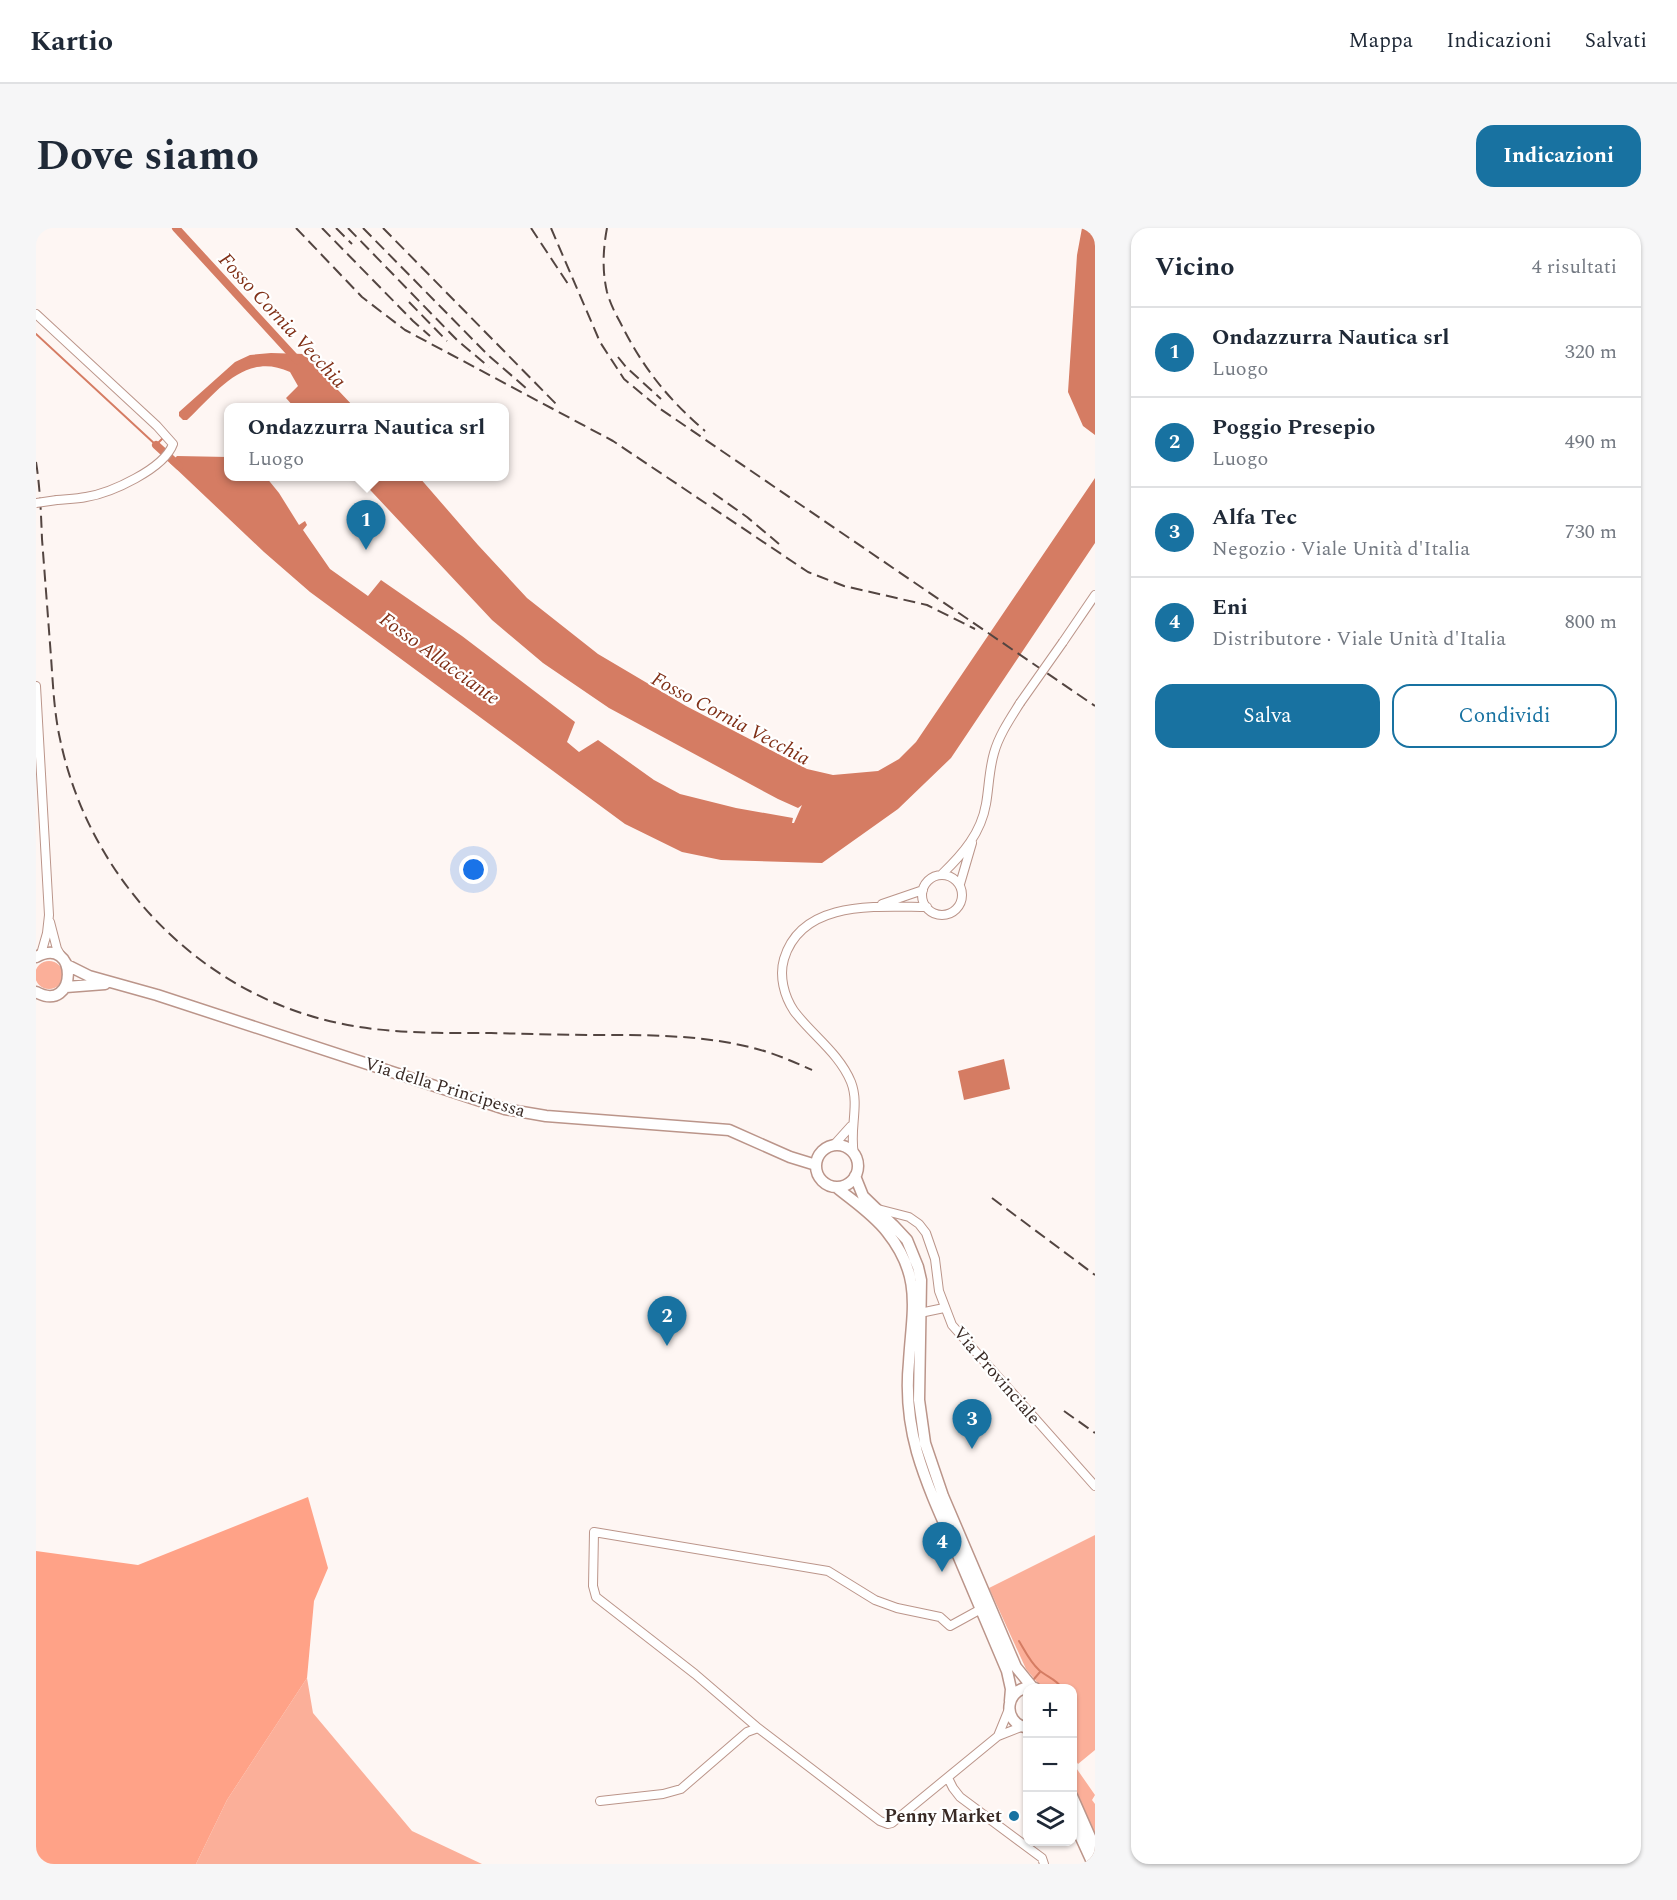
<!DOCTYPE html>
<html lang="it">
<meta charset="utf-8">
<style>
body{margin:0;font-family:Spectral,serif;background:#f6f6f7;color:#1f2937}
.controls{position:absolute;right:18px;bottom:18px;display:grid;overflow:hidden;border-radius:12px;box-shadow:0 2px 4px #0004}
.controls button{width:54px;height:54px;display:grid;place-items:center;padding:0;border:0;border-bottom:2px solid #e0e1e3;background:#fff;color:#1f2937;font:30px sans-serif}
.you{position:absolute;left:438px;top:642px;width:21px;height:21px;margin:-15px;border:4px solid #fff;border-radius:50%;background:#1a73e8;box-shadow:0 0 0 9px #1a73e833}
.badge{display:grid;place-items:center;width:39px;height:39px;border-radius:50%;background:#1872a1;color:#fff;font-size:20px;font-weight:700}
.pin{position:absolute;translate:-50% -50px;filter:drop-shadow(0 2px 3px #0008)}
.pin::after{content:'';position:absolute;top:32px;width:21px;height:18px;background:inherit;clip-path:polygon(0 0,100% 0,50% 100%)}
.popup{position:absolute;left:188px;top:175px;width:285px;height:78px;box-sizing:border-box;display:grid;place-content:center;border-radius:12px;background:#fff;filter:drop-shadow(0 2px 4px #0005);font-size:20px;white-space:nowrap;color:#747a83}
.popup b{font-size:22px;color:#1f2937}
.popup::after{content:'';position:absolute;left:50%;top:100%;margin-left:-12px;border:12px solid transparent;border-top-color:#fff}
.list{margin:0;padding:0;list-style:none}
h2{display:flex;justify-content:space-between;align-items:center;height:78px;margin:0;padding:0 24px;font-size:26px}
h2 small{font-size:20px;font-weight:400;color:#747a83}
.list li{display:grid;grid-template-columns:39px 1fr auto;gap:18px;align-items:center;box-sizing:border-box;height:90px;padding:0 24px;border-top:2px solid #e0e1e3}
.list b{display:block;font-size:22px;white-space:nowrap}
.list p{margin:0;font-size:20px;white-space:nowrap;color:#747a83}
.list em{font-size:20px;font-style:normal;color:#747a83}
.actions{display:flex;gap:12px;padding:18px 24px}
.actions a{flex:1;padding:14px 0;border:2px solid #1872a1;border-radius:18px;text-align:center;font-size:21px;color:#1872a1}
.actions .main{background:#1872a1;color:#fff}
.icon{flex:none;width:33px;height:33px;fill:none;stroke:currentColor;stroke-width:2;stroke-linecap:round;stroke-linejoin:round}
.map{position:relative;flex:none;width:1059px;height:1636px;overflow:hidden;border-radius:18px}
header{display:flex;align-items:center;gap:36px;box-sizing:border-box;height:84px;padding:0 30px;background:#fff;border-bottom:2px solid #e0e1e3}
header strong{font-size:28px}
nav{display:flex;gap:33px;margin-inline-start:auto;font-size:21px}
.intro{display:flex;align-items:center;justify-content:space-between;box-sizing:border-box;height:144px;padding:0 36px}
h1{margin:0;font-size:42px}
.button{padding:15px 27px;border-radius:18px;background:#1872a1;color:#fff;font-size:21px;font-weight:700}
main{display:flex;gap:36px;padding:0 36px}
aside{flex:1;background:#fff;border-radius:18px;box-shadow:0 2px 4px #0004}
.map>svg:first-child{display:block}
.green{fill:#fbaf99}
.forest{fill:#ffa287}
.water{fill:#d57c63}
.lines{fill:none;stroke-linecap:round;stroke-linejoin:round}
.stream{stroke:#d57c63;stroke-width:2}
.canal{stroke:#d57c63;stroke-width:8}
.street-casing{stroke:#bb958a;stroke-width:10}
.secondary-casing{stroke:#bb958a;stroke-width:13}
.street{stroke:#fff;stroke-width:8}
.secondary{stroke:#fff;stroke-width:10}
.rail{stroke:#534541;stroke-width:2;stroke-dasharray:12 6;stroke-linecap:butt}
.street-bridge-casing{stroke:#bb958a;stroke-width:10;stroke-linecap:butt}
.street-bridge{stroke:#fff;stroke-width:8}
.poi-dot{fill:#1872a1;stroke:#fff;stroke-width:2}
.labels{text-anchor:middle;stroke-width:4.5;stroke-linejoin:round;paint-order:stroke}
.street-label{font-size:18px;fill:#392a25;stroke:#fff}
.poi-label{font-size:18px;font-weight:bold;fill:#392a25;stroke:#fff;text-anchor:end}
.water-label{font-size:20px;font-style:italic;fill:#803017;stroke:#fff}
</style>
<header>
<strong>Kartio</strong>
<nav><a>Mappa</a><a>Indicazioni</a><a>Salvati</a></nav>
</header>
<div class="intro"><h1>Dove siamo</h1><a class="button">Indicazioni</a></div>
<main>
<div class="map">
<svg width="1059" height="1636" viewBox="0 0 1059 1636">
<rect width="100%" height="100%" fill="#fef6f3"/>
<path class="green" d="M-1 747a14 14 0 1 1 28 0a14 14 0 1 1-28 0Z
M1059,1307V1522L1042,1536L1037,1528L1036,1460H1006L990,1441L953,1360Z
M271,1450L277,1485L376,1603L446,1636H160L191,1572Z
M1036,1534L1059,1567L1056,1572L1059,1576V1607L1037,1555Z"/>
<path class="forest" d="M272,1269L292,1340L278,1373L271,1450L191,1572L160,1636H0V1323L102,1337Z"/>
<path class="water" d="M1046,0H1059V207L1047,198L1032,164L1041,27Z
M235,125L268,126L318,179H258L250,170L262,158L254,144C209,123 181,164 151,192H147L143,188V184L199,134L214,127Z
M141,228L192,229V248L230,249L243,265L263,297L269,293L271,297L267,302L294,341L332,368L345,352L426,408L539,494L531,514L543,524L562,512L618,552L644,566L700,580L757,590L756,595H758L766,577L762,580L742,571L573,480L507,435L456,392L322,249H383L442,317L491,370L562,426L650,478L771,541L797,547L842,543L863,531L880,514L1059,250V315L915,530L862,581L786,635L685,632L646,624L589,596L274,364L228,324L134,235Z
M968,831L974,861L928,872L922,843Z"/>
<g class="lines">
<path class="stream" d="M0,106L120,217L127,210
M983,1413C989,1423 994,1434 1003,1442C1011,1449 1020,1451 1026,1460
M998,1451L1004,1444"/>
<path class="canal" d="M140,0L261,132
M120,217L143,238"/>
<g class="street-casing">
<path id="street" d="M0,86L121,198L137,216C128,241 75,265 50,269C40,271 30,271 21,272
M1027,414L1059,367
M0,458L13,687L11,705L5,726
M906,646C927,626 945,605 950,576C953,559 953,542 958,525C963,507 974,491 984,475
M886 667a20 20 0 1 1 40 0a20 20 0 1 1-40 0Z
M924,656L936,615
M846,676L887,662
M14,694L21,721L25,728
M797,918L815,898
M818,926C813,901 824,877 815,854C803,825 776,807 758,783C748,768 743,748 748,731C766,671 842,679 891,679
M842,981L873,989L883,996L890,1005L899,1031L903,1063L916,1097L1059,1258
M884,1085L908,1080
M722,1500L659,1446L560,1369L557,1358L558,1304L792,1343L839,1372L861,1380L904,1389L914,1398L945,1381
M962,1508L973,1481
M912,1550L917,1560L924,1569L1006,1630L1008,1636
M564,1573L627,1566L645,1561L711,1504L722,1500L844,1593L852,1596L856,1595L962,1508L985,1499"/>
</g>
<g class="secondary-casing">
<path id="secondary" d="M0,729C43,706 42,787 0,764
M31,737L53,748L121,767L469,881L510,888L693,902L754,929L780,937
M30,759L69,756
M780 938a21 21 0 1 1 42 0a21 21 0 1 1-42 0Z
M819,948L827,968L857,997L871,1012L882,1039L885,1052L883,1172L889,1215L907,1268L980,1439L997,1460
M800,959C817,973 837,986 851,1004C887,1049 876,1082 873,1134C870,1164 873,1195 881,1224C890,1255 903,1284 916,1313C934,1356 953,1400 971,1443L975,1461L974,1473
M992,1500C963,1495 970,1455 999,1460
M1036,1568L1059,1620
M1036,1590L1057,1636"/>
</g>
<use href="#street" class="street"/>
<use href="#secondary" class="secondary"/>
<path class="rail" d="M260,0L326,69L369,102L577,213L772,344L808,358L891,377L939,401
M286,0L377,93L394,108
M300,0L316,16
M312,0L421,112L453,139
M327,0L453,128L490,160
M347,0L523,179
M495,0L532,56
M515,0L564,114L588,151L623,180L1059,478
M571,0C567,21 566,43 571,64C574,75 579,85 584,94C607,140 631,170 669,203
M373,74L411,113
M582,129L590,139L625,171
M0,234C4,259 5,285 6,311C9,350 12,389 15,429C17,456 18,484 24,511C53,650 162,765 302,795C352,806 404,805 455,805C495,806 534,807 574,807C623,807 673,808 721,821C740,826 758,834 776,842
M677,265L711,289L743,316
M956,970L1059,1047
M1028,1183L1059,1205"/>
<g class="street-bridge-casing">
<path id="street-bridge" d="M0,275L21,272
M984,475L1027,414"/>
</g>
<use href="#street-bridge" class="street-bridge"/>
</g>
<circle class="poi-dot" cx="978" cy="1588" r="6"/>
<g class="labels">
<g class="street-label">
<text transform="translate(409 859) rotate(17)" y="6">Via della Principessa</text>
<text transform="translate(961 1147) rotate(49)" y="6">Via Provinciale</text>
</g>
<g class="poi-label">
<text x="966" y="1594">Penny Market</text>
</g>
<g class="water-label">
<text transform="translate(247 92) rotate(47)" y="7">Fosso Cornia Vecchia</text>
<text transform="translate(404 430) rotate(36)" y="7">Fosso Allacciante</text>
<text transform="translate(695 490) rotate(28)" y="7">Fosso Cornia Vecchia</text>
</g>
</g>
</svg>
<div class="controls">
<button>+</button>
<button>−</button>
<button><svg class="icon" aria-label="layers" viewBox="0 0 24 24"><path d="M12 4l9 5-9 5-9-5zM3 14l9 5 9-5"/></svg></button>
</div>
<div class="you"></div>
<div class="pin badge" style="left:330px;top:322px">1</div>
<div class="popup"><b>Ondazzurra Nautica srl</b>Luogo</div>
<div class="pin badge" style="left:631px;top:1118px">2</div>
<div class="pin badge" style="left:936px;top:1221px">3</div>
<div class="pin badge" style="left:906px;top:1344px">4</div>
</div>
<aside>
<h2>Vicino<small>4 risultati</small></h2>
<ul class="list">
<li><span class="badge">1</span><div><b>Ondazzurra Nautica srl</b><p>Luogo</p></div><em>320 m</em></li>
<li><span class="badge">2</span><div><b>Poggio Presepio</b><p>Luogo</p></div><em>490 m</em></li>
<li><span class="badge">3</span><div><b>Alfa Tec</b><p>Negozio · Viale Unità d'Italia</p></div><em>730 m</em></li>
<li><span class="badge">4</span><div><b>Eni</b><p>Distributore · Viale Unità d'Italia</p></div><em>800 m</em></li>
</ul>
<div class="actions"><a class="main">Salva</a><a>Condividi</a></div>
</aside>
</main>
